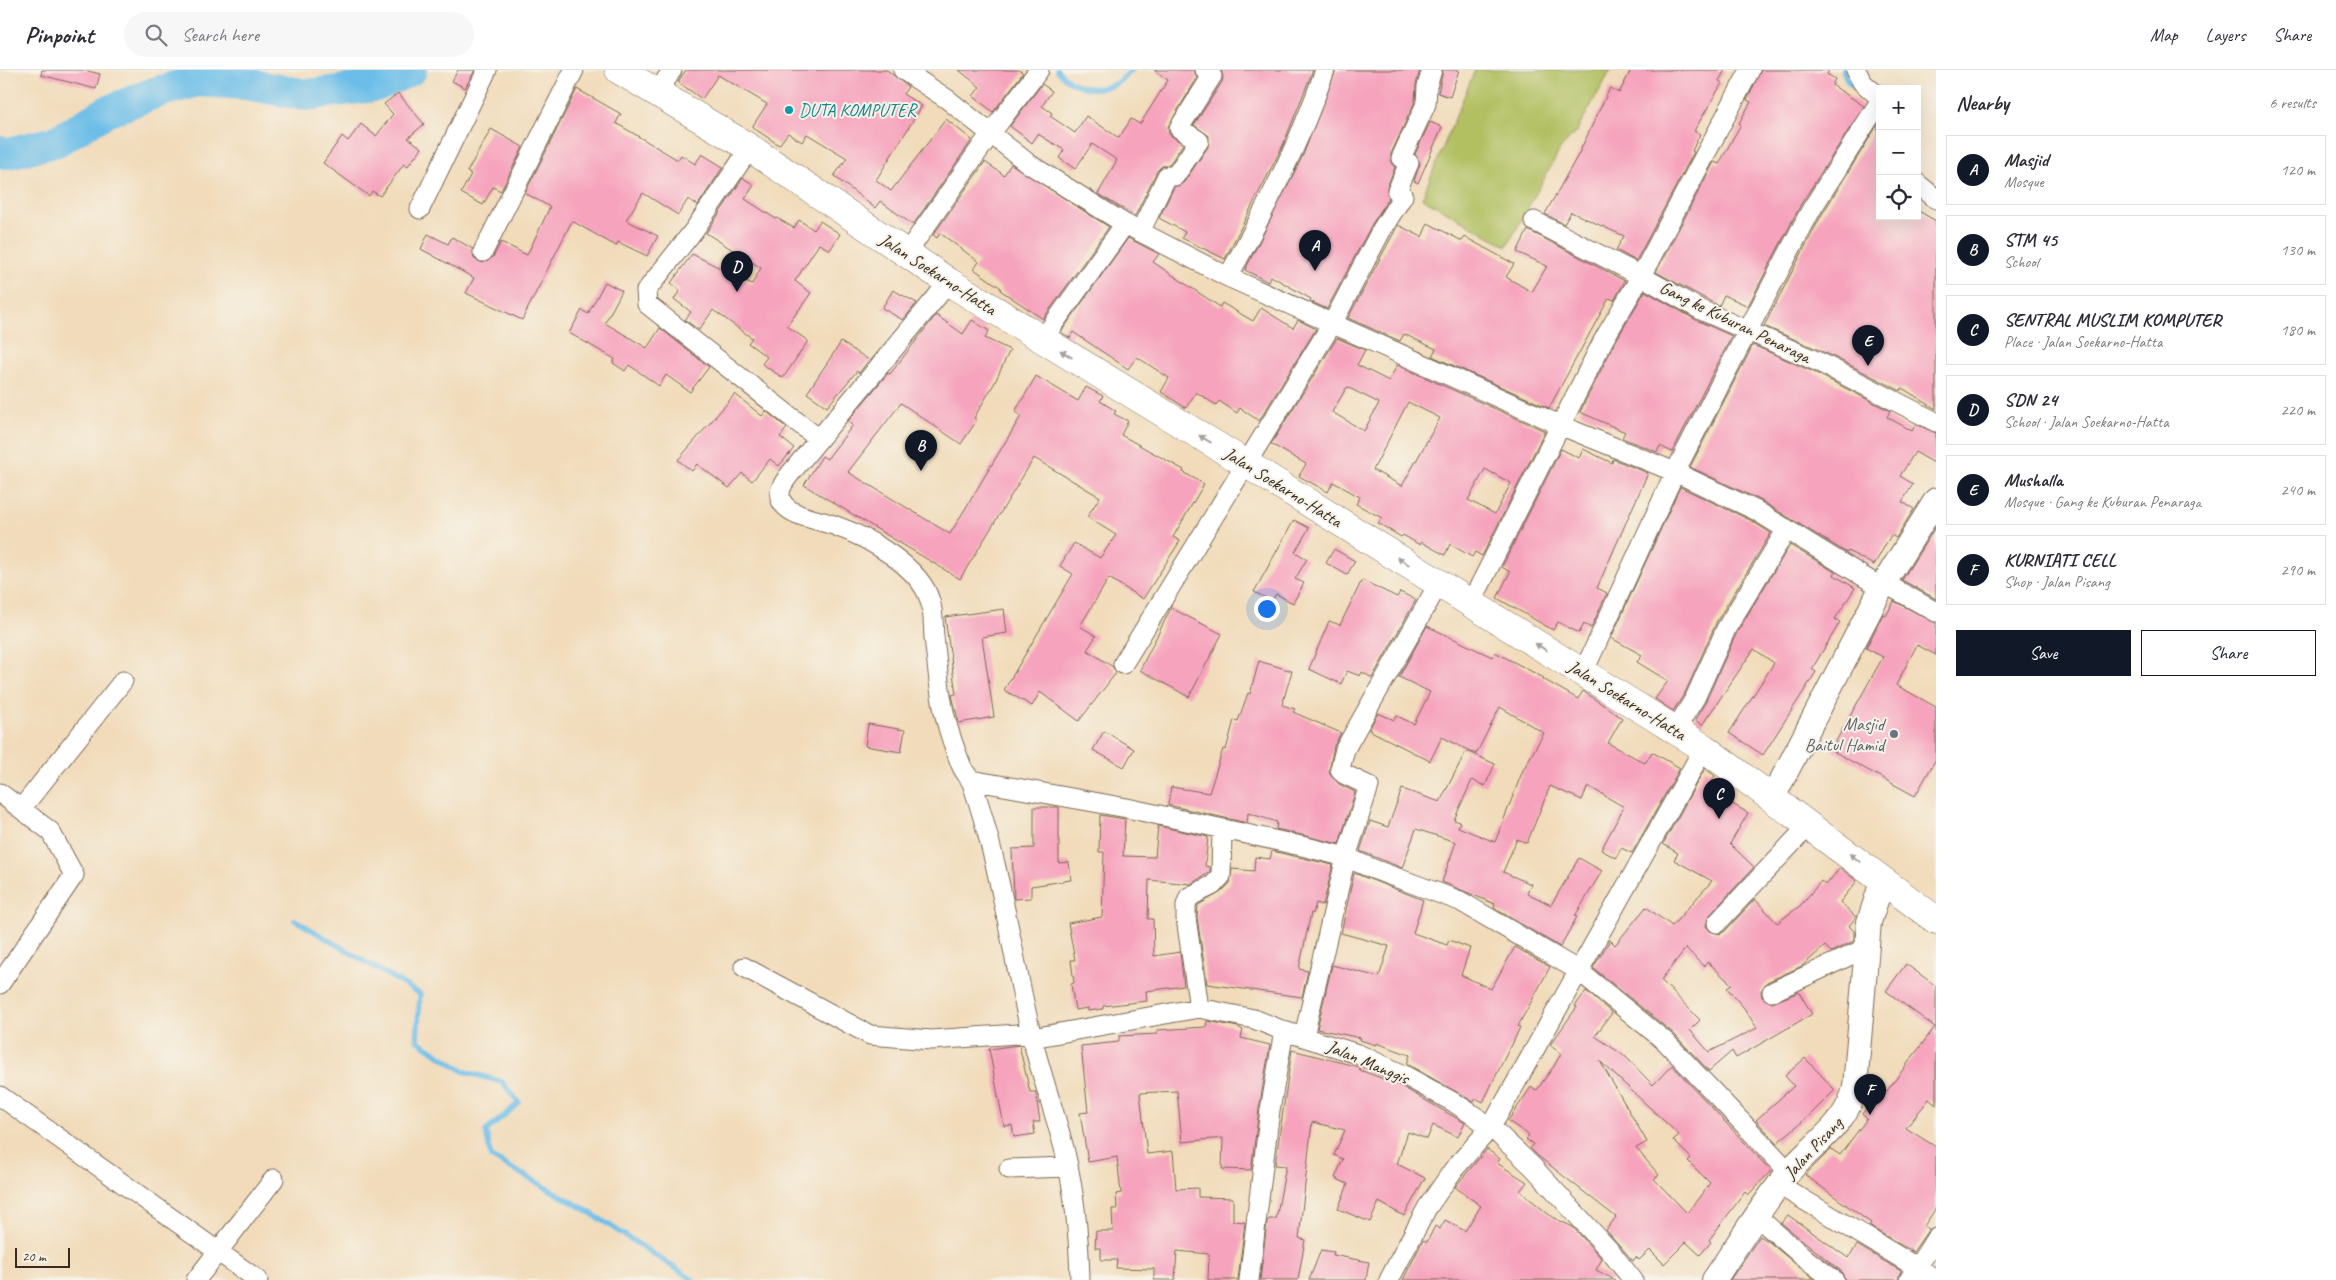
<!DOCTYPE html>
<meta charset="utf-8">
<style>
body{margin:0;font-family:Caveat,sans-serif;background:#f7f7f7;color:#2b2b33}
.controls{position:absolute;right:15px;top:15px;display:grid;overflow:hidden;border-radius:0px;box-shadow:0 5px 20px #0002}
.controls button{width:45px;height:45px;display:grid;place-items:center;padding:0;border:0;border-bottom:1px solid #e1e1e2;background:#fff;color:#2b2b33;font:25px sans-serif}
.scale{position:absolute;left:15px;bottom:12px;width:55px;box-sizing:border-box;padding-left:5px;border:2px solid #3b2a1e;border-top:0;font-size:14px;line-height:18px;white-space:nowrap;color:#3b2a1e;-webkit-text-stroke:4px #f7f3e8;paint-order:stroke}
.you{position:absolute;left:1266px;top:538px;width:18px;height:18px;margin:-12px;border:4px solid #fff;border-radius:50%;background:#1a73e8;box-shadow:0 0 0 8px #1a73e833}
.badge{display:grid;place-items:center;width:32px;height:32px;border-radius:50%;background:#111827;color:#fff;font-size:16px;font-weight:700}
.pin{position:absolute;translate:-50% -41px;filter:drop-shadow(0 1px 2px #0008)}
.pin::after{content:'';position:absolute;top:26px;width:18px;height:15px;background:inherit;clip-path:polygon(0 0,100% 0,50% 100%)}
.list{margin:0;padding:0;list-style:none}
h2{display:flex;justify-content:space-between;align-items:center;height:65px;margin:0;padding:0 20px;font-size:21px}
h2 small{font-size:16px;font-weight:400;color:#7c7c81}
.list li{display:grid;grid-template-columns:32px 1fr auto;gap:15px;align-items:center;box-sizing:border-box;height:70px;margin:0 10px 10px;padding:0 10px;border:1px solid #e1e1e2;border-radius:0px}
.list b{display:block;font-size:19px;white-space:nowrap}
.list p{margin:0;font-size:16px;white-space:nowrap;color:#7c7c81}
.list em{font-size:16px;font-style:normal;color:#7c7c81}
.actions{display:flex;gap:10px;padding:15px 20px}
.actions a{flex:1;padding:11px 0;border:1px solid #111827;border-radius:0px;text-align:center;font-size:18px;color:#111827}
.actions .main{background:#111827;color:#fff}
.icon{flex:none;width:28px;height:28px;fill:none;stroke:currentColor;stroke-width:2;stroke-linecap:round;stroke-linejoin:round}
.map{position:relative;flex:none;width:1936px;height:1210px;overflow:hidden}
header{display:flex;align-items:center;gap:30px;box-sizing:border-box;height:70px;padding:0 25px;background:#fff;border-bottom:1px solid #e1e1e2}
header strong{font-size:24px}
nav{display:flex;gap:28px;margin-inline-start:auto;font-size:18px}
.search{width:350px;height:45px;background:#f7f7f7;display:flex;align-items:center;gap:12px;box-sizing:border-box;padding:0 18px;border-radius:28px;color:#7c7c81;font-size:19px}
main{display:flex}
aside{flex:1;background:#fff}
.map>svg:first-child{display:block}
.green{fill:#b2c062;stroke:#767540}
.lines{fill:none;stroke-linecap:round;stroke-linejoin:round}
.stream{stroke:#6cbee8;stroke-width:5.5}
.river{stroke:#6cbee8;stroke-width:32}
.building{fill:#f6a4bd;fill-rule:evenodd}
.minor-casing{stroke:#7b6855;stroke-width:21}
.tertiary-casing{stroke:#7b6855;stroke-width:26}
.trunk-casing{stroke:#7b6855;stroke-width:29}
.minor{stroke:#fff;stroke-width:19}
.tertiary{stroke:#fff;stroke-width:24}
.trunk{stroke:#fff;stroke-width:28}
.oneway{fill:#a79f9a}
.culture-dot{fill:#0f9aa8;stroke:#f7f3e8;stroke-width:2}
.worship-dot{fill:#6b7280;stroke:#f7f3e8;stroke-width:2}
.labels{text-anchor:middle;stroke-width:4;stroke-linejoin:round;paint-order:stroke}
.culture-label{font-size:18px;fill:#0d838f;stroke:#f7f3e8;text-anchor:start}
.street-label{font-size:18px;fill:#3b2a1e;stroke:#f7f3e8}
.worship-label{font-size:18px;fill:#5b616d;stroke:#f7f3e8;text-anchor:end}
</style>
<header>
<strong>Pinpoint</strong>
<div class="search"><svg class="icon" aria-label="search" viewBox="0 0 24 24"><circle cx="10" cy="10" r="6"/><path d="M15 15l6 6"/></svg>Search here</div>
<nav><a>Map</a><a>Layers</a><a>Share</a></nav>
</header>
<main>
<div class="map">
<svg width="1936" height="1210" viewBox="0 0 1936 1210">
<rect width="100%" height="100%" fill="#f7f3e8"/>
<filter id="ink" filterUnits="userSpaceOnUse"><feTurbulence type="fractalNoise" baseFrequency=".02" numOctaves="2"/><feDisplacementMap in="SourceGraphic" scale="10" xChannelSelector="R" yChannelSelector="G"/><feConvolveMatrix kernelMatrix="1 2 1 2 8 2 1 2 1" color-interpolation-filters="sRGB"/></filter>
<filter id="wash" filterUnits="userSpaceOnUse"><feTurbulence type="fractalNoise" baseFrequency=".0096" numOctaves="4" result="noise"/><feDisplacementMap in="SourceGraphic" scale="20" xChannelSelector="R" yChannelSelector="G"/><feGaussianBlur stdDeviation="1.12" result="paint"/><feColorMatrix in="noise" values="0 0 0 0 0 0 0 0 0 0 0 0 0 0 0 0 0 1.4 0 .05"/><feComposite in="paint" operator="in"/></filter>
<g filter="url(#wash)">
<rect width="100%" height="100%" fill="#f1dbba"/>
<path class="green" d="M1475,0H1611L1576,62L1561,78L1507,176L1422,128Z"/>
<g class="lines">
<path class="stream" d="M1057,0C1069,15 1091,23 1110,16C1117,14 1127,5 1132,0
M1843,0L1848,11L1874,35
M295,850L420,924L417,970L463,1001L502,1012L519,1033L486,1061L491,1087L583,1138L693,1210"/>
<path class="river" d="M0,82L8,83L55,72L106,42L157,22L198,11L246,14L306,25L376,16L411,0"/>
</g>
<g id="blocks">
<path class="building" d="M42,0H84L100,4L96,19L41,5Z
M458,0H475L465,18L452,11Z
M686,0H887L908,17L903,24L922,36L876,110L891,121L946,49L972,70L913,155L880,131L875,138L834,106L847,88L807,64L802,72L788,63L779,75L752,57L767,34L718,5L702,29L678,12Z
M959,0H1019L1023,3L993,42L973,26L980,17Z
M1154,0H1194L1197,8L1168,57L1169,64L1183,74L1169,95L1162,96L1157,101L1135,146L1098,124L1117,90L1092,74L1075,99L1059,88L1064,80L1038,64L1032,73L1010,56L1042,14L1052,21L1042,36L1052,43L1050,46L1075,63L1086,46L1119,68L1131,49L1140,54L1168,10Z
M1221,0H1313L1283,75L1225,189L1182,168L1185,162L1159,148L1174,117L1184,112L1208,77L1209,66L1194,55L1222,12L1223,7Z
M1336,0H1420L1416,15L1415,31L1391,84V93L1395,97L1387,117L1389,128L1372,154L1327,239L1310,231L1311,229L1271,206L1268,212L1245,200L1303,85Z
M1443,0H1459L1450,27L1438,23Z
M1631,0H1725L1719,11L1722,13L1694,61L1700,64L1692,81L1694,82L1636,191L1616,180L1624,166L1571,142L1564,154L1545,144L1578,85L1610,18L1619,23Z
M1761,0H1829L1827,4L1835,9L1832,15L1864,36L1801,134L1748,236L1724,225L1719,236L1656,202L1714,92L1719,94L1741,54L1739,53L1751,32L1747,30Z
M577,19L621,44L616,53L678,90L681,85L695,94L702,84L723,97L698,135L688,129L678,145L643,123L626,150L658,166L647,186L618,172L616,176L572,151L522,250L466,223L474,208L421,179L428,164L448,174L452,167L473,179L474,189L483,193L493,187L501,172L527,185L550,137L525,123Z
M398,23L424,54L408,68L422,78L407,97L404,94L380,126L372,121L369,126L323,93L342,66L348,71L361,54L376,66L393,44L384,34Z
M1430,52L1442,57L1418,113L1414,111L1420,93L1415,84Z
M1878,54L1880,146H1917V140L1936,151V339L1902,318L1901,321L1828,284L1764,256L1821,146Z
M491,59L523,77L501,121L493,117L483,135L461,123L471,104L467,102Z
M985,92L1004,105L1011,94L1109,157L1043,249L1000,220L1001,218L974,199L979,192L940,163L937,168L933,165Z
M743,108L754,115L745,129L776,149L777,148L794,158L799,150L814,160L820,151L840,164L830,180L819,174L795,211L811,223L787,256L808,271L783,308L762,294L767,287L748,273L752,268L713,240L699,260L685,250L691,242L674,229L680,220L671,213L692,184L752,214L761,198L706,163Z
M1428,153L1462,171L1465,167L1514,194L1506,207L1532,222L1547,196L1517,182L1528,160L1625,211L1614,230L1609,228L1549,338L1432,286L1436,279L1404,264L1400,271L1348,248L1398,155L1422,167Z
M1128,168L1159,184L1153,192L1220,237L1222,233L1253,251L1261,238L1293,258L1298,250L1316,259L1259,351L1240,338L1237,343L1219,331L1216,335L1196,322L1186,338L1161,322L1169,308L1137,287L1128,299L1073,262L1070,268L1061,262Z
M605,212L622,221L605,253L647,278L660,258L709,297L690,322L666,305L659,316L629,295L625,301L613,293L615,289L569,263L582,240L588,244Z
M893,220L917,233L903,250L882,238Z
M1645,221L1696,250L1732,266L1672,382L1660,376L1657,382L1622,368L1625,362L1580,342L1614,274Z
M936,245L963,264L972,250L989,261L985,268L1010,280L994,314L974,348L977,350L961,374L901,333L848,402L950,464L1021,346L1015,342L1036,306L1078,331L1086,317L1103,326L1100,331L1116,341L1114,344L1128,351L1121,365L1184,400L1183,402L1204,414L1173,467L1180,471L1143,529L1109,508L1080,556L1096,566L1087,580L1113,597L1116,603L1079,651L1040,622L1032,636L1004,620L1073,504L1060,496L1074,473L1100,488L1116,465L1087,447L1100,427L1034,388L960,509L804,415L822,386L827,389L853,355L848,351L888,303L890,304Z
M1337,268L1365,280L1357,295L1389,311L1397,295L1545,361L1482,486L1475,482L1472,487L1450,474L1445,485L1421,472L1420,475L1403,465L1401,467L1378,453L1382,448L1356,434L1360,427L1333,412L1328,422L1299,406L1306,394L1271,374ZM1347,317L1379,333L1364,361L1332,342ZM1408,332L1440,348L1402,416L1373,400ZM1485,399L1511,413L1495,444L1468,430Z
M841,272L869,290L859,303L857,301L827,337L807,323Z
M1753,275L1818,304L1890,341L1887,347L1912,361L1916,354L1936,363V394L1915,382L1900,406L1913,414L1902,432L1914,439L1896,468L1891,465L1874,495L1848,481L1847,483L1760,430L1690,397Z
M735,324L762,346L766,341L787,358L780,367L794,378L779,396L770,389L752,411L742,403L729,418L697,394L692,401L678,390Z
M1561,379L1579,388L1583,379L1612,393L1613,389L1648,403L1597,518L1607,523L1591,558L1584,554L1579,563L1558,552L1553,560L1497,528L1510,502L1502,497Z
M1680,417L1750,450L1771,463L1717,551L1685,623L1673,641L1655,629L1668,611L1637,592L1642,585L1611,568Z
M1294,450L1309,458L1295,482L1307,489L1295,509L1304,513L1293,533L1276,524L1272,531L1254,522Z
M1936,456V529L1902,510Z
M1790,475L1835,502L1834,505L1855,518L1835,549L1840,552L1812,599L1816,602L1763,685L1729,663L1774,593L1754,579L1702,655L1695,650L1705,633L1737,562Z
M1334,479L1355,491L1347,505L1326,493Z
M1362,510L1397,527L1400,522L1416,530L1372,608L1362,602L1360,606L1347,601L1341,614L1309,599L1329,551L1340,555Z
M1894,531L1936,553V585L1917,575L1896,615L1936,637V689L1915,726L1831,680L1883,587L1866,578L1883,544L1886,546Z
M1171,538L1222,564L1189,627L1140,600Z
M1004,539L1007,563L982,567L994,647L959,653L952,625L956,624L945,547Z
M1427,556L1492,587L1495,582L1544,608L1543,609L1578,629L1583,621L1622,648L1608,673L1645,693L1652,682L1680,698L1632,783L1621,778L1616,788L1601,780L1624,737L1588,716L1582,730L1550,716L1527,773L1517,769L1503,802L1531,814L1527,823L1551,835L1579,788L1602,801L1575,846L1577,847L1560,877L1494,838L1495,834L1442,812L1456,772L1416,759L1402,798L1360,781L1370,751L1388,757L1402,719L1440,732L1466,681L1495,694L1485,716L1472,710L1454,750L1460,752L1458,757L1495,772L1523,700L1544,663L1500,637L1476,684L1442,667L1430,691L1369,660L1378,643L1394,650L1397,646L1414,654L1430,622L1399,607Z
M1259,591L1292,601L1282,635L1295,639L1293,642L1341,663L1334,676L1329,702L1339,714L1355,722L1339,774L1276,759L1277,752L1248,743L1247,753L1168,735L1171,717L1209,723L1223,679L1226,680L1234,650L1238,651L1248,623L1250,624Z
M868,654L905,660L901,682L865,676Z
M1104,661L1134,679L1124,697L1093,680Z
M1705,698L1715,706L1710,714L1722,721L1719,726L1748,743L1730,774L1754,797L1709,846L1706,856L1710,861L1720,864L1725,861L1755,829L1777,853L1801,835L1821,811L1826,815L1840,798L1857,811L1840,832L1856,847L1849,856L1854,861V871L1831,882L1825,876L1802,896L1767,912L1761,921L1762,927L1772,933L1799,922L1812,944L1736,988L1732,981L1709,1001L1673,963L1593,898L1610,870L1615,875L1646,837L1672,856L1712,811L1674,790L1678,783L1663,774ZM1686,878L1703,896L1708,892L1732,915L1727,918L1744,938L1757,958L1709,982L1690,960L1700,950L1661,910Z
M1034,737H1059V793L1069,792L1071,810L1031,816V828L1014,829L1012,779L1034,778Z
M1100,745L1125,749L1123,786L1155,787L1158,756L1208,767L1205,796L1210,797V802L1191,814L1149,810L1148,849H1153L1154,886L1180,882L1184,916L1146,921L1147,931L1103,936V939L1088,941V938L1075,940L1071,914L1074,913L1071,890H1075L1068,853L1102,847L1104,782H1099Z
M1272,781L1333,795L1323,835L1316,833L1313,844L1311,843L1299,899L1308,901L1302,927L1207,914L1197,847L1198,835L1221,822L1230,813L1232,799L1254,801L1255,787L1270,789Z
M1354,803L1423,830L1413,863L1447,875L1449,870L1470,878L1461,905L1491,919L1515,877L1550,897L1518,956L1520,957L1511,977H1510L1483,1032L1476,1028L1474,1032L1407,994L1410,985L1376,973V975L1360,970L1361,968L1317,959L1332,895L1379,907L1389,876L1341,863Z
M1906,894L1936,916V1035L1929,1029L1906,1058L1936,1077V1138L1924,1156L1929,1159L1913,1182L1869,1156L1871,1153L1805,1105L1831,1079L1840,1085L1867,1049L1862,1044L1872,1031L1877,1034L1935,957L1886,921Z
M1586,921L1612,943L1595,966L1626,987L1653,1015L1672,995L1771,1101L1748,1125L1745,1122L1709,1170L1711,1172L1700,1185L1686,1172L1664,1194L1650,1180L1639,1190L1636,1187L1633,1191L1606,1160L1616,1147L1538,1086L1530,1078L1533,1074L1526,1069L1529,1065L1508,1051L1531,1017L1536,1021L1554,996L1561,984L1550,975L1577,937L1575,936ZM1600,991L1679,1065L1673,1070L1691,1088L1688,1091L1710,1113L1687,1143L1654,1109L1659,1105L1636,1078L1647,1072Z
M1207,951L1238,957L1243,960L1241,968L1270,975L1259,1039L1251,1100L1222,1099L1223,1068L1182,1072L1177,1021L1140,1023L1147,1084L1173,1081L1176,1119L1198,1118V1127L1233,1128V1151L1245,1152L1238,1210H1208L1209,1184L1177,1181L1175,1210H1154V1199L1116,1198L1117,1190H1101V1178H1095L1096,1161H1113L1112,1139H1117L1116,1124L1121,1123L1117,1087L1088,1092L1080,1043L1088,1042L1081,976L1119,972V966L1157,964V960L1206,957Z
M1019,975L1030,1022H1036V1024L1040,1052H1033L1035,1064L1014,1067L1012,1055L1004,1056L989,979Z
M1292,980L1359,997L1360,1000L1399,1015L1465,1053L1458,1067L1433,1055L1427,1069L1408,1062L1397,1094L1425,1108L1404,1146L1379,1132L1370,1152L1338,1139L1348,1114L1335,1108L1343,1089L1334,1085L1345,1060L1312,1052L1299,1168L1305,1170L1298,1210H1260L1267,1152L1269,1149H1276L1286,1096L1275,1095Z
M1805,988L1835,1020L1809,1046L1777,1073L1756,1050L1794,1016L1785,1006Z
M1487,1079L1500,1089L1497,1093L1527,1112L1520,1121L1552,1147L1573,1157L1602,1189L1596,1200L1615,1210H1403L1423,1170L1427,1172L1435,1156L1440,1159L1445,1150L1465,1161L1481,1136L1455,1117Z
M1788,1145L1848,1188L1857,1175L1901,1201L1898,1210H1845L1841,1201L1781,1153Z
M1760,1166L1768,1171L1815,1210H1730Z
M1321,1180L1334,1182L1333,1185L1369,1192L1366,1210H1309Z"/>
</g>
</g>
<g filter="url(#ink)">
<use href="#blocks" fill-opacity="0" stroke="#7b6855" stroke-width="1"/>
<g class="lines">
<g class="minor-casing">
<path id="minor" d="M903,0L947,29L1029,94L1125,154L1228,207L1562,356L1675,402L1755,440L1882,518
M1856,0L1862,12L1880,28
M657,24L672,0
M750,78L694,160L646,221L647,234L819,369
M1917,113L1936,129
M420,139L487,0
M1534,151L1641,206L1701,240L1823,294L1936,352
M1140,162L1167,106H1175L1199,71L1179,58L1212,6L1205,0
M483,182L574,0
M906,184L991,63L1039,0
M1228,207C1265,140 1300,73 1325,0
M949,212L790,404C783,413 774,425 785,436C797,448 821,450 836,456C867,467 921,497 930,531C934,542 933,556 934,567C938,600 940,636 951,667C954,677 958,687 962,697C965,703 969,707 972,713C1000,793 1011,880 1031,963C1040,1003 1055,1042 1065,1082C1075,1124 1079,1168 1080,1210
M1042,270L1125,154
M1884,513L1936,542
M1471,533L1604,269L1641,206L1750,0
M1123,594L1332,254L1382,159L1403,126L1397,121L1409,93L1401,88L1426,34L1427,16L1432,0
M1583,603L1675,402L1747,262L1811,140L1880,31
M1675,660L1695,628L1727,557L1787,459
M971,710L1127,738L1306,777L1346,787L1373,799L1460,831L1579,901L1666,972L1789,1102
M0,723L50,761L74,805L0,914
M21,739L123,611
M1717,853L1810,754
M744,897L870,965L931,970L1030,963
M1772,922L1866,878
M1199,938L1186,848V835L1189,827L1213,815L1221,806L1222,759
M1304,966L1346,787L1369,716L1344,704L1340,699L1345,679L1439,513
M1032,968L1199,938L1254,949L1284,961L1358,984L1404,1005L1455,1033L1491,1057L1533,1097L1609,1180L1633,1210
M0,1026L258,1210
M1009,1099L1068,1097
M1779,1115L1936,1209
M1757,1147L1806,1189L1834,1210
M196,1210L274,1109
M1249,1210L1270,1040L1284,961
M1389,1210L1427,1138L1454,1099L1491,1057L1704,678
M1909,1210L1936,1168"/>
</g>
<g class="tertiary-casing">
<path id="tertiary" d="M1773,727L1884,513L1936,430
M1714,1210C1738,1174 1761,1136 1788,1103C1812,1074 1847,1056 1855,1017L1869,852L1883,809"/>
</g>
<g class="trunk-casing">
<path id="trunk" d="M619,0L750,78L949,212L1245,393L1704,678L1936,850"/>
</g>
<use href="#minor" class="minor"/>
<use href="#tertiary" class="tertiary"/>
<use href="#trunk" class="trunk"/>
</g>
<defs><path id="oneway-solid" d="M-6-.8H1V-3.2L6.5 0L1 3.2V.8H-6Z" transform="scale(1.25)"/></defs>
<g class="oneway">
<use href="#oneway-solid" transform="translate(1066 284) rotate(-149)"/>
<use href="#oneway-solid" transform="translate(1205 369) rotate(-149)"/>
<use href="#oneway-solid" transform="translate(1403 491) rotate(-148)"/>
<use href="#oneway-solid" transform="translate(1541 577) rotate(-148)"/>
<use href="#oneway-solid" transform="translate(1855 788) rotate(-143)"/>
</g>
</g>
<circle class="culture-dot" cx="789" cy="40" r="5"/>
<circle class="worship-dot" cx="1894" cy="664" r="5"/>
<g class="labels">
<g class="culture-label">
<text x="799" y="46">DUTA KOMPUTER</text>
</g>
<g class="street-label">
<text transform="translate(938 204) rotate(33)" y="6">Jalan Soekarno-Hatta</text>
<text transform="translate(1735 252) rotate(26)" y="6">Gang ke Kuburan Penaraga</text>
<text transform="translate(1283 417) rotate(32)" y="6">Jalan Soekarno-Hatta</text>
<text transform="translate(1627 630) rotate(32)" y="6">Jalan Soekarno-Hatta</text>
<text transform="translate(1368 992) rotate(23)" y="6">Jalan Manggis</text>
<text transform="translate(1813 1078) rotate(-47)" y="6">Jalan Pisang</text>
</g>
<g class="worship-label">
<text x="1884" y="660">Masjid<tspan x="1884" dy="21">Baitul Hamid</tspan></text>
</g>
</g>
</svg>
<div class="controls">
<button>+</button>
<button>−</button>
<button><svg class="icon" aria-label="locate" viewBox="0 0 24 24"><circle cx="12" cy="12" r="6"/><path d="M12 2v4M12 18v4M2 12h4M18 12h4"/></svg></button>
</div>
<div class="scale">20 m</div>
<div class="you"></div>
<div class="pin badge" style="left:1315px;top:201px">A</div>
<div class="pin badge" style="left:921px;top:401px">B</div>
<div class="pin badge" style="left:1719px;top:749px">C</div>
<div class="pin badge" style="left:737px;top:222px">D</div>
<div class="pin badge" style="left:1868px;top:296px">E</div>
<div class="pin badge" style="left:1870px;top:1045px">F</div>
</div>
<aside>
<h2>Nearby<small>6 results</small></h2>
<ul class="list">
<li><span class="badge">A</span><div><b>Masjid</b><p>Mosque</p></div><em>120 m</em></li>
<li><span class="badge">B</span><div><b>STM 45</b><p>School</p></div><em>130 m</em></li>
<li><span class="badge">C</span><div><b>SENTRAL MUSLIM KOMPUTER</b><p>Place · Jalan Soekarno-Hatta</p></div><em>180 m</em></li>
<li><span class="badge">D</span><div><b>SDN 24</b><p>School · Jalan Soekarno-Hatta</p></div><em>220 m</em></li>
<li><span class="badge">E</span><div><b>Mushalla</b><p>Mosque · Gang ke Kuburan Penaraga</p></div><em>240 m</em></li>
<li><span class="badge">F</span><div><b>KURNIATI CELL</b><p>Shop · Jalan Pisang</p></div><em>290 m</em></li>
</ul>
<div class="actions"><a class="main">Save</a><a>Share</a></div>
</aside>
</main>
